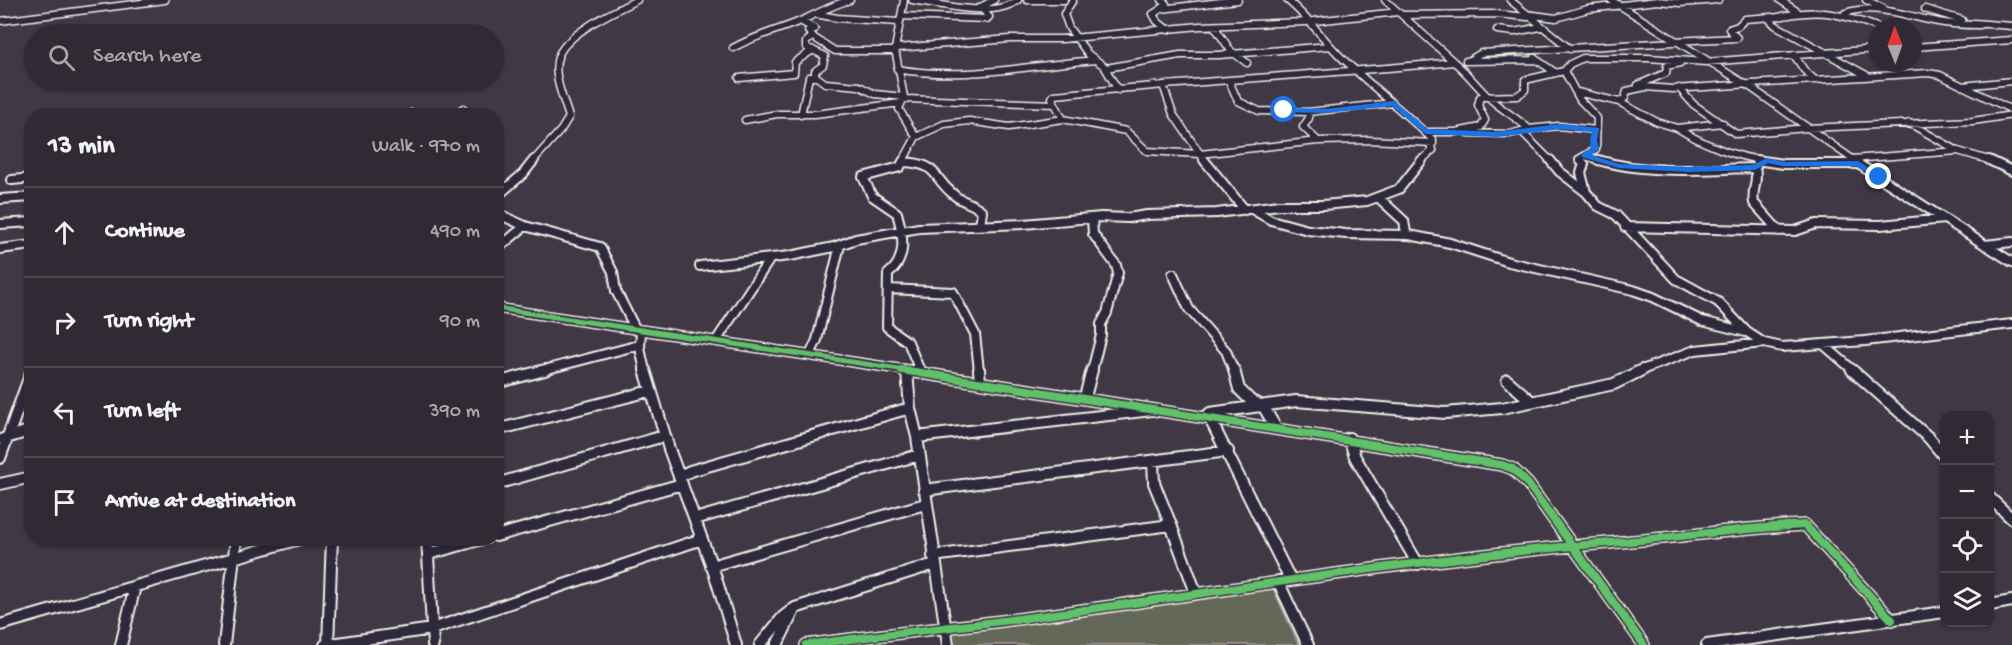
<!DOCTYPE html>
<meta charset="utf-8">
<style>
body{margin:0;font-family:"Gochi Hand",sans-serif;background:#3d3640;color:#f1f3f6}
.controls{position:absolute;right:18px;bottom:18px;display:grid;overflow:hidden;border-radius:12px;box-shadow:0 2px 4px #0004}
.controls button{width:54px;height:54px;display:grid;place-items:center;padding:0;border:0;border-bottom:2px solid #4c464f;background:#312a34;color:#f1f3f6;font:30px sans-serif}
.compass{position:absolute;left:1868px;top:18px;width:54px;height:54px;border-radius:50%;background:#312a34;box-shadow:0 2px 4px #0004;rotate:359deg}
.stop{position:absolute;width:18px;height:18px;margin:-14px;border:4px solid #1a73e8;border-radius:50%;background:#fff}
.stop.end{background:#1a73e8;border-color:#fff;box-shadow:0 2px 6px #0008}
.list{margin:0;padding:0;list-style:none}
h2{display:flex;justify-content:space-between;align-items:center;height:78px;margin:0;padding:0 24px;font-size:26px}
h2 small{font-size:20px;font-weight:400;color:#a8a7ac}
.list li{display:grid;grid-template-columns:39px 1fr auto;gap:18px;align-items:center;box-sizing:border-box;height:90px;padding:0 24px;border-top:2px solid #4c464f}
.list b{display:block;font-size:22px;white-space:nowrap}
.list em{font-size:20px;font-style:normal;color:#a8a7ac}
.icon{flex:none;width:33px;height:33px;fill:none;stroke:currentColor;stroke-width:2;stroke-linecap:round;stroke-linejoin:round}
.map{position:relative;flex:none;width:2012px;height:645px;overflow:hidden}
.search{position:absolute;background:#312a34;box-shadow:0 2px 4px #0004;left:24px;top:24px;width:480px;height:66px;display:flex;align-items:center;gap:15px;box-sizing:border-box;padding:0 21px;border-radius:33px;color:#a8a7ac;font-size:22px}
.panel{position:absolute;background:#312a34;box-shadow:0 2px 4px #0004;left:24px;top:108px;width:480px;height:438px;border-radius:24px}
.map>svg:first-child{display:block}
.green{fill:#646759;stroke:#acaca0;stroke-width:1.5}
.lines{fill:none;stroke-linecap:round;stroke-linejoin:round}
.minor-far2-casing{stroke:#f4f1e8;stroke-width:9}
.minor-far1-casing{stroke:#f4f1e8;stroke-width:12}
.minor-casing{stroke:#f4f1e8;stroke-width:14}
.minor-far2{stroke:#2f2a3d;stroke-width:6}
.minor-far1{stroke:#2f2a3d;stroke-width:8}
.minor{stroke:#2f2a3d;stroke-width:10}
.cycleway-far1-casing{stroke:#2f2a3d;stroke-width:9}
.cycleway-casing{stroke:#2f2a3d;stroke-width:11}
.cycleway-far1{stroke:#61c268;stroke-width:5}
.cycleway{stroke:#61c268;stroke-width:8}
.route{fill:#1a73e8}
</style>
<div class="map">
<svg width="2012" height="645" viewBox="0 0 2012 645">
<rect width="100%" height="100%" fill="#413845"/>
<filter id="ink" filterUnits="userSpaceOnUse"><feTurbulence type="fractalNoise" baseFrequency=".0167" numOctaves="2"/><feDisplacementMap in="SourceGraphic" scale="12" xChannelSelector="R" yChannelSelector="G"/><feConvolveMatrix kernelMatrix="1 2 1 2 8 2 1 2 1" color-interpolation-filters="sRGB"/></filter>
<g filter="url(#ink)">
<path class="green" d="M1272,586L1299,645H953L950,629Z"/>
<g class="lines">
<g class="minor-far2-casing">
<path id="minor-far2" d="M912,0C941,4 994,19 1018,0
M1027,0H1064
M1073,0L1064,14L1069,28L1088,54L1104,66L1118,90
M1287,0C1308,17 1322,38 1341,57C1371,86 1403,111 1433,140L1430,146L1433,150L1421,161
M1510,0L1570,49
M1611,0L1753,89L1855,161
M1780,0L1798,12
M1866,0L1883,8
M979,8L994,0
M1161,9L1166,4L1162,0
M1925,9L1962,20
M1845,13C1876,3 1907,16 1938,22C1952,25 1966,25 1980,25
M815,14L837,18L898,22
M1526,14L1556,18L1588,9L1657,1L1680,3L1718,0
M1402,15L1496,14L1528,17
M901,16L987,19L989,17L983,10
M0,21L165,0
M800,21L815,29L808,31L813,36L806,42V47L825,56L823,65L815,71V77
M1974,23L2012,26
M1214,26L1231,51L1247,63
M1168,30L1157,21L1153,14L1161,9L1238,0
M1497,30L1514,32L1541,27
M813,37L835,51H895
M1673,41L1737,38L1729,29L1738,26L1745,19L1772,17
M1913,47L2012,40
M733,48C754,36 776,31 798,22C817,14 829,6 850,0
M897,48L1010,39H1062L1200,26L1305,22L1398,12
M1794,55L1804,70L1815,80
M1534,58L1556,73
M1466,61L1537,60
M1468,61L1481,53L1674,42
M1454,62C1469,74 1480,91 1495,103C1506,112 1518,119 1529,129
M1106,68L1180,55H1219L1330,46
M897,69C964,81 1029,65 1096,60
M1564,71L1580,100L1597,118L1596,149L1579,159L1581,161
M1866,75L1775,25L1769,19C1815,8 1833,11 1877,27
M739,78L794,73L795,62L813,50
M1229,81L1238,101L1259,111L1308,112L1393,103
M1163,85L1173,114L1205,161
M1638,85L1666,73L1667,66L1680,63
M1962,86L2012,81
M1679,88L1693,104L1736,134L1807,128L1973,121L2012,115
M1577,92L1619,102L1657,122L1677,128L1723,123
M904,99L1055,104
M1619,102L1625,98L1627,91L1645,87L1673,89L1928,73L1940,75L2012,110
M1308,112L1309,118L1303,127L1318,141
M801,115L809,77H817L825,83L859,86L875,94L904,97
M407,116L411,113
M453,116L463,108
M1063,119L1052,98L1054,95C1187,81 1321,75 1454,62L1385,0
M745,120L777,114H815L901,103
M1909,123L1958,151
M1677,128C1703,144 1736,157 1766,161
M1426,132H1456L1481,127L1485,120L1478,105L1480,97L1517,96L1525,90V80L1564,71L1570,64L1583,58H1648L1706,62L1877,49
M1522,132L1551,161
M1468,133L1510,134L1529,129L1559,126L1596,130
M916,137L944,124L969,121L1009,127L1063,119L1126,131L1147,151L1200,154L1318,141L1369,140L1433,143
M1585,156L1603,161
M1852,159L1958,151L1992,161
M533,161L561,130L569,117C564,100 552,75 558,57C566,33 615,11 637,0
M903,161L916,137L899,109L904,97L895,49L904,0"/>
</g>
<g class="minor-far1-casing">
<path id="minor-far1" d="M904,160L900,167L863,177L872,196L897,213C903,234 908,259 888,274L887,327L908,342L920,371
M1204,160L1245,210
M1550,160L1559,171L1586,192L1598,206L1616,215L1676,279L1718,302L1747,332L1764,343L1782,347L1865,341L2012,324
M1580,160L1584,164L1581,173L1586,192
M1598,160C1649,175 1703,169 1755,168
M1756,160L1783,164H1858
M1852,160L2012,262
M1989,160L2012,171
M903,162C940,164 930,175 953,194C961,202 974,203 982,211L980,225
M1757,164L1755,168C1759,182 1751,189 1754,203L1779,231
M12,180L32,178
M496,197L523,174L534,160
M1379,198L1404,221L1406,233L1409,235
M0,199L32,197
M1252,209L1271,220L1308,230L1346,234L1409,235L1450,243L1509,262L1633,290L1653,297L1702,321L1746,332
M496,213L525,226L600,247L613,272L616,291L636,330
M0,224L32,222
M1625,227L1795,231L1816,224L1880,225L1945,219
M1985,245L2012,242
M0,249L32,245
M496,250L525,226
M700,266L790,256L834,247L856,239L919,228L1024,224L1101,217L1128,218L1147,215L1217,213L1279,205H1323L1367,201L1399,189L1422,160
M1173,274L1189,309L1226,351L1234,371
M888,289L953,292L975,334L979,371
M496,308L912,371
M641,331L640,348L645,371
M716,341L770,259
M1823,344L1854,371
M810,355L817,340L840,245
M31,371L32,369
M540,371L639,345
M1092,371L1101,335V324L1107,313L1118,273L1116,265L1093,234L1092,218
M1639,371L1695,350L1764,343"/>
</g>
<g class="minor-casing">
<path id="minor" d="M645,370L669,449L715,575L736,645
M902,370L1502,465L1513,469L1528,484L1644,645
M920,370L921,373
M979,370L980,381
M1234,370L1239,389L1251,401L1263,406L1276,428
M1852,370L1929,438L1944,456
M907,371L910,408L917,437L948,645
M1507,380L1531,401
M496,383L545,370
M1085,397L1092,370
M496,430L650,391
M917,437L1152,410
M1349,438L1355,457L1418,564
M3,439L32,430
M0,458L32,370
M1153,462L1154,483L1171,525
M679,477L690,471L910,408
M0,484L32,477
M496,484L664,436
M924,490L1228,451
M1990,498L2012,519
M695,519L919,455
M496,536L682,484
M427,538L433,645
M429,554L486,538
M933,556L1171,525L1196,593
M711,566L925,504
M1290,579L1208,415L1210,413L1296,401L1445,413L1502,408L1614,384L1642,370
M1278,581L1308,645
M1990,605L2012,601
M0,625L303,538
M121,645L135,586
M224,645L236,538
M325,645L432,629L702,539
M328,645L332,538
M760,645L783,617L792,610
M777,645L795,608L935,564
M806,645C871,636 937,629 1002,621C1204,595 1405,559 1609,543C1674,538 1739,528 1805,525L1892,620
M1707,645L1944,612"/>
</g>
<use href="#minor-far2" class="minor-far2"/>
<use href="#minor-far1" class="minor-far1"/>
<use href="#minor" class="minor"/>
<g class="cycleway-far1-casing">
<path id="cycleway-far1" d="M496,308L912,371"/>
</g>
<g class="cycleway-casing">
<path id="cycleway" d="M902,370L1502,465L1513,469L1528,484L1644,645
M806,645C871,636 937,629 1002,621C1204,595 1405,559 1609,543C1674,538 1739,528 1805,525L1892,620"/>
</g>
<use href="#cycleway-far1" class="cycleway-far1"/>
<use href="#cycleway" class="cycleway"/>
</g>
</g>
<path class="route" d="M1394,101L1428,129L1497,132L1560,124L1599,128L1597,140L1599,149L1591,155L1619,164L1688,167L1753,165L1767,158L1783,162L1858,161L1883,177L1876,179L1857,166H1783L1768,163L1755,170L1688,172L1619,168L1582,157V154L1591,148L1590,140L1592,132L1560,129L1497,137L1426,134L1392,106L1326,113L1284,112L1280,110L1284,108L1326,109Z"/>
</svg>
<div class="controls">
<button>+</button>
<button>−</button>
<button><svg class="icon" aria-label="locate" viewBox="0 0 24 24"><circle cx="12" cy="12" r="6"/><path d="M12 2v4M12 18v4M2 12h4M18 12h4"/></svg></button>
<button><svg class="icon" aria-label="layers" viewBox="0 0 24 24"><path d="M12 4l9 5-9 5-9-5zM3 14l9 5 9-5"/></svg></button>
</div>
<svg class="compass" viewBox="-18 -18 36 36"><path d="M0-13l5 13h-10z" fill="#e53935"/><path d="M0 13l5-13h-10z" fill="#a8a7ac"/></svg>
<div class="stop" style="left:1284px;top:110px"></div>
<div class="stop end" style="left:1879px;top:177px"></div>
<div class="search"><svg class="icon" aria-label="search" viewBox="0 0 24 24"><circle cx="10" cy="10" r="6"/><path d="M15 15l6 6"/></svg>Search here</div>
<section class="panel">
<h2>13 min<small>Walk · 970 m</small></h2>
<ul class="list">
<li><svg class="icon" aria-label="ahead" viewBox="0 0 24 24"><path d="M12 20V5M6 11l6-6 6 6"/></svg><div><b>Continue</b></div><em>490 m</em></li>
<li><svg class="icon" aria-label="right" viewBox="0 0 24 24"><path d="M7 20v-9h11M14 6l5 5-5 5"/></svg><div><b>Turn right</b></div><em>90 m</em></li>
<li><svg class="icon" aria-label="left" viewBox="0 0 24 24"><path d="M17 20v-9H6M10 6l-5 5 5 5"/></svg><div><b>Turn left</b></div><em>390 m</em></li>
<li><svg class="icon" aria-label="arrive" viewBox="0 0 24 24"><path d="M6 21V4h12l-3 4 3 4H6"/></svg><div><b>Arrive at destination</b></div></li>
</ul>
</section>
</div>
